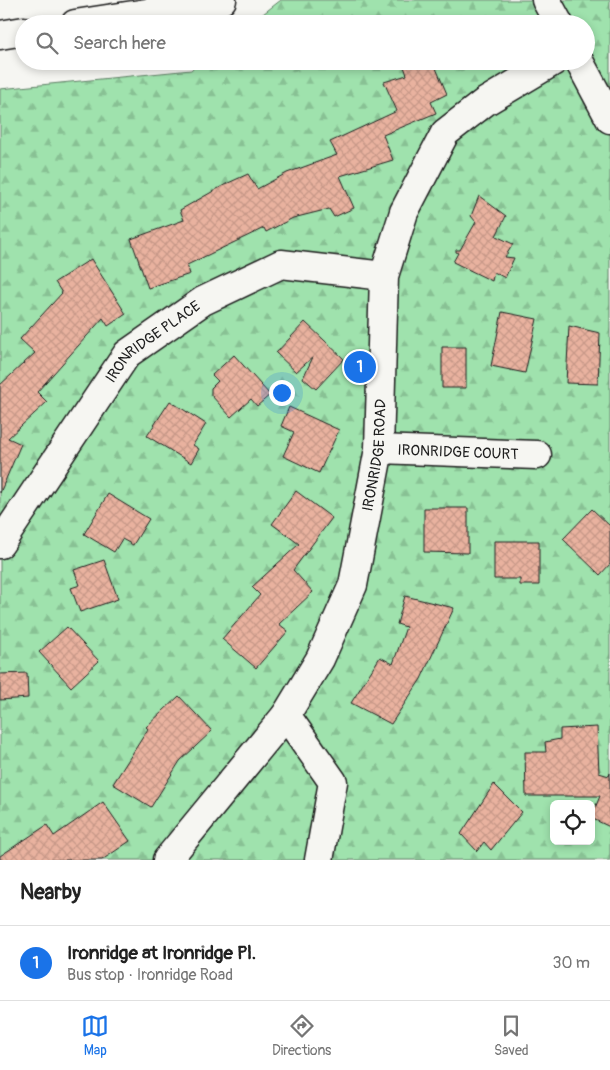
<!DOCTYPE html>
<meta charset="utf-8">
<style>
body{margin:0;font-family:Pangolin,sans-serif;background:#f2f2f2;color:#222}
.controls{position:absolute;right:15px;bottom:15px;display:grid;overflow:hidden;border-radius:8px;box-shadow:0 2px 8px #0003}
.controls button{width:45px;height:45px;display:grid;place-items:center;padding:0;border:0;border-bottom:1px solid #e0e0e0;background:#fff;color:#222;font:25px sans-serif}
.you{position:absolute;left:281px;top:392px;width:18px;height:18px;margin:-12px;border:4px solid #fff;border-radius:50%;background:#1a73e8;box-shadow:0 0 0 8px #1a73e833}
.badge{display:grid;place-items:center;width:32px;height:32px;border-radius:50%;background:#1a73e8;color:#fff;font-size:16px;font-weight:700}
.pin{position:absolute;translate:-50% -50%;border:2px solid #fff;box-shadow:0 1px 5px #0006}
.list{margin:0;padding:0;list-style:none}
h2{display:flex;justify-content:space-between;align-items:center;height:65px;margin:0;padding:0 20px;font-size:21px}
h2 small{font-size:16px;font-weight:400;color:#767676}
.list li{display:grid;grid-template-columns:32px 1fr auto;gap:15px;align-items:center;box-sizing:border-box;height:75px;padding:0 20px;border-top:1px solid #e0e0e0}
.list b{display:block;font-size:19px;white-space:nowrap}
.list p{margin:0;font-size:16px;white-space:nowrap;color:#767676}
.list em{font-size:16px;font-style:normal;color:#767676}
.icon{flex:none;width:28px;height:28px;fill:none;stroke:currentColor;stroke-width:2;stroke-linecap:round;stroke-linejoin:round}
.map{position:relative;flex:none;width:610px;height:860px;overflow:hidden}
.search{position:absolute;background:#fff;box-shadow:0 2px 8px #0003;left:15px;right:15px;top:15px;height:55px;display:flex;align-items:center;gap:12px;box-sizing:border-box;padding:0 18px;border-radius:28px;color:#767676;font-size:19px}
.sheet{height:140px;background:#fff}
nav{display:flex;justify-content:space-around;align-items:center;box-sizing:border-box;height:70px;border-top:1px solid #e0e0e0;background:#fff;font-size:14px;color:#767676}
nav a{display:grid;justify-items:center;gap:2px}
nav .on{color:#1a73e8}
.map>svg:first-child{display:block}
.forest{fill:url(#forest-firs);stroke:#5e7f64;fill-rule:evenodd}
.building{fill:url(#building-cross-hatch);stroke:#1c1c1c}
.lines{fill:none;stroke-linecap:round;stroke-linejoin:round}
.minor-casing{stroke:#1c1c1c;stroke-width:31}
.minor{stroke:#f6f6f2;stroke-width:28}
.labels{text-anchor:middle;stroke-width:4;stroke-linejoin:round;paint-order:stroke}
.street-label{font-size:15px;fill:#1c1c1c;stroke:#f6f6f2}
</style>
<div class="map">
<svg width="610" height="860" viewBox="0 0 610 860">
<defs>
<pattern id="forest-firs" width="22" height="20" patternUnits="userSpaceOnUse" patternTransform="scale(1.25)"><rect width="22" height="20" fill="#9fe2ad"/><path d="M5 1l3.5 6h-7zM16 11l3.5 6h-7z" fill="#88c194"/></pattern>
<pattern id="building-cross-hatch" width="8" height="8" patternUnits="userSpaceOnUse" patternTransform="scale(1.25)"><rect width="8" height="8" fill="#e9b29f"/><path d="M0 0l8 8M0 8l8-8" fill="none" stroke="#c79888"/></pattern>
</defs>
<rect width="100%" height="100%" fill="#f6f6f2"/>
<filter id="ink" filterUnits="userSpaceOnUse"><feTurbulence type="fractalNoise" baseFrequency=".02" numOctaves="2"/><feDisplacementMap in="SourceGraphic" scale="10" xChannelSelector="R" yChannelSelector="G"/><feConvolveMatrix kernelMatrix="1 2 1 2 8 2 1 2 1" color-interpolation-filters="sRGB"/></filter>
<g filter="url(#ink)">
<path class="forest" d="M281,0H610V860H0V89L191,70L202,61H586V24H250ZM554,804H591V841H554Z"/>
<path class="building" d="M402,61H433L447,94L431,102L436,113L383,135L393,160L340,176L354,208L334,217L329,209L293,218L266,232L264,228L187,265L190,274L148,288L131,239L184,220L180,210L226,184L248,174L257,189L287,173L337,155L330,142L397,111L384,82L407,75Z
M479,196L506,216L496,236L513,244L505,257L514,258L505,278L494,272L492,281L453,262L458,253L456,252V250H460L476,222L471,216Z
M91,259L126,314L108,326L103,318L37,392L47,402L8,438L21,444L0,493V385L35,353L20,339L62,293L55,282Z
M502,312L537,319L525,373L491,366Z
M305,322L344,359L316,389L303,378L313,357L296,372L276,353Z
M569,326L600,333L598,384L566,383Z
M442,347H466V388H442Z
M234,355L270,395L257,406L251,399L231,417L211,395V388L218,381L212,375Z
M170,401L206,424L193,445L199,449L191,463L147,436Z
M289,407L339,430L319,473L283,456L294,432L281,426Z
M296,491L332,518L293,570L313,592L279,624L288,631L256,668L222,639L260,595L252,587L299,544L272,524Z
M108,494L149,519L133,545L122,539L114,552L84,534Z
M424,508H468V553L424,552Z
M592,509L610,526V564L600,575L563,539Z
M494,541H539V585H520V579H494Z
M104,560L118,599L80,612L71,588L80,585L74,570Z
M405,596L454,608L421,679L391,724L351,703L380,657L393,664L406,627L397,624Z
M67,627L99,661L71,687L39,652Z
M27,673L28,698L0,700V674Z
M179,696L212,731L180,761L151,807L113,784L148,729L146,727Z
M597,727L599,773L609,776L610,773V827L591,818L600,796H526L525,752H546L545,742L560,739V729Z
M494,784L522,812L491,850L484,842L477,851L461,834Z
M103,802L130,841L102,860H0V856L47,825L54,836Z"/>
<g class="lines">
<g class="minor-casing">
<g id="minor">
<path d="M546,0L559,24"/>
<path d="M75,24L159,11L202,7L222,0"/>
<path d="M0,35L24,31"/>
<path d="M579,61L610,119"/>
<path id="s1" d="M379,449L537,455"/>
<path id="s2" d="M0,544L127,354L203,301L281,264L384,276"/>
<path d="M286,715L333,782L319,860"/>
<path id="s3" d="M167,860L286,715L320,659L353,585L379,449L384,276L404,212L445,133L485,102L554,61"/>
</g>
</g>
<use href="#minor" class="minor"/>
</g>
</g>
<g class="labels">
<g class="street-label">
<text dy="5" stroke="none"><textPath href="#s2" startOffset="256">IRONRIDGE PLACE</textPath></text>
<text dy="5" stroke="none"><textPath href="#s1" startOffset="79">IRONRIDGE COURT</textPath></text>
<text dy="5" stroke="none"><textPath href="#s3" startOffset="466">IRONRIDGE ROAD</textPath></text>
</g>
</g>
</svg>
<div class="controls">
<button><svg class="icon" aria-label="locate" viewBox="0 0 24 24"><circle cx="12" cy="12" r="6"/><path d="M12 2v4M12 18v4M2 12h4M18 12h4"/></svg></button>
</div>
<div class="you"></div>
<div class="pin badge" style="left:360px;top:367px">1</div>
<div class="search"><svg class="icon" aria-label="search" viewBox="0 0 24 24"><circle cx="10" cy="10" r="6"/><path d="M15 15l6 6"/></svg>Search here</div>
</div>
<section class="sheet">
<h2>Nearby<small></small></h2>
<ul class="list">
<li><span class="badge">1</span><div><b>Ironridge at Ironridge Pl.</b><p>Bus stop · Ironridge Road</p></div><em>30 m</em></li>
</ul>
</section>
<nav>
<a class="on"><svg class="icon" aria-label="map" viewBox="0 0 24 24"><path d="M3 6l6-2 6 2 6-2v14l-6 2-6-2-6 2zM9 4v14M15 6v14"/></svg>Map</a>
<a><svg class="icon" aria-label="directions" viewBox="0 0 24 24"><path d="M12 3l9 9-9 9-9-9zM9 14v-3h6M13 9l2 2-2 2"/></svg>Directions</a>
<a><svg class="icon" aria-label="saved" viewBox="0 0 24 24"><path d="M7 4h10v16l-5-4-5 4z"/></svg>Saved</a>
</nav>
